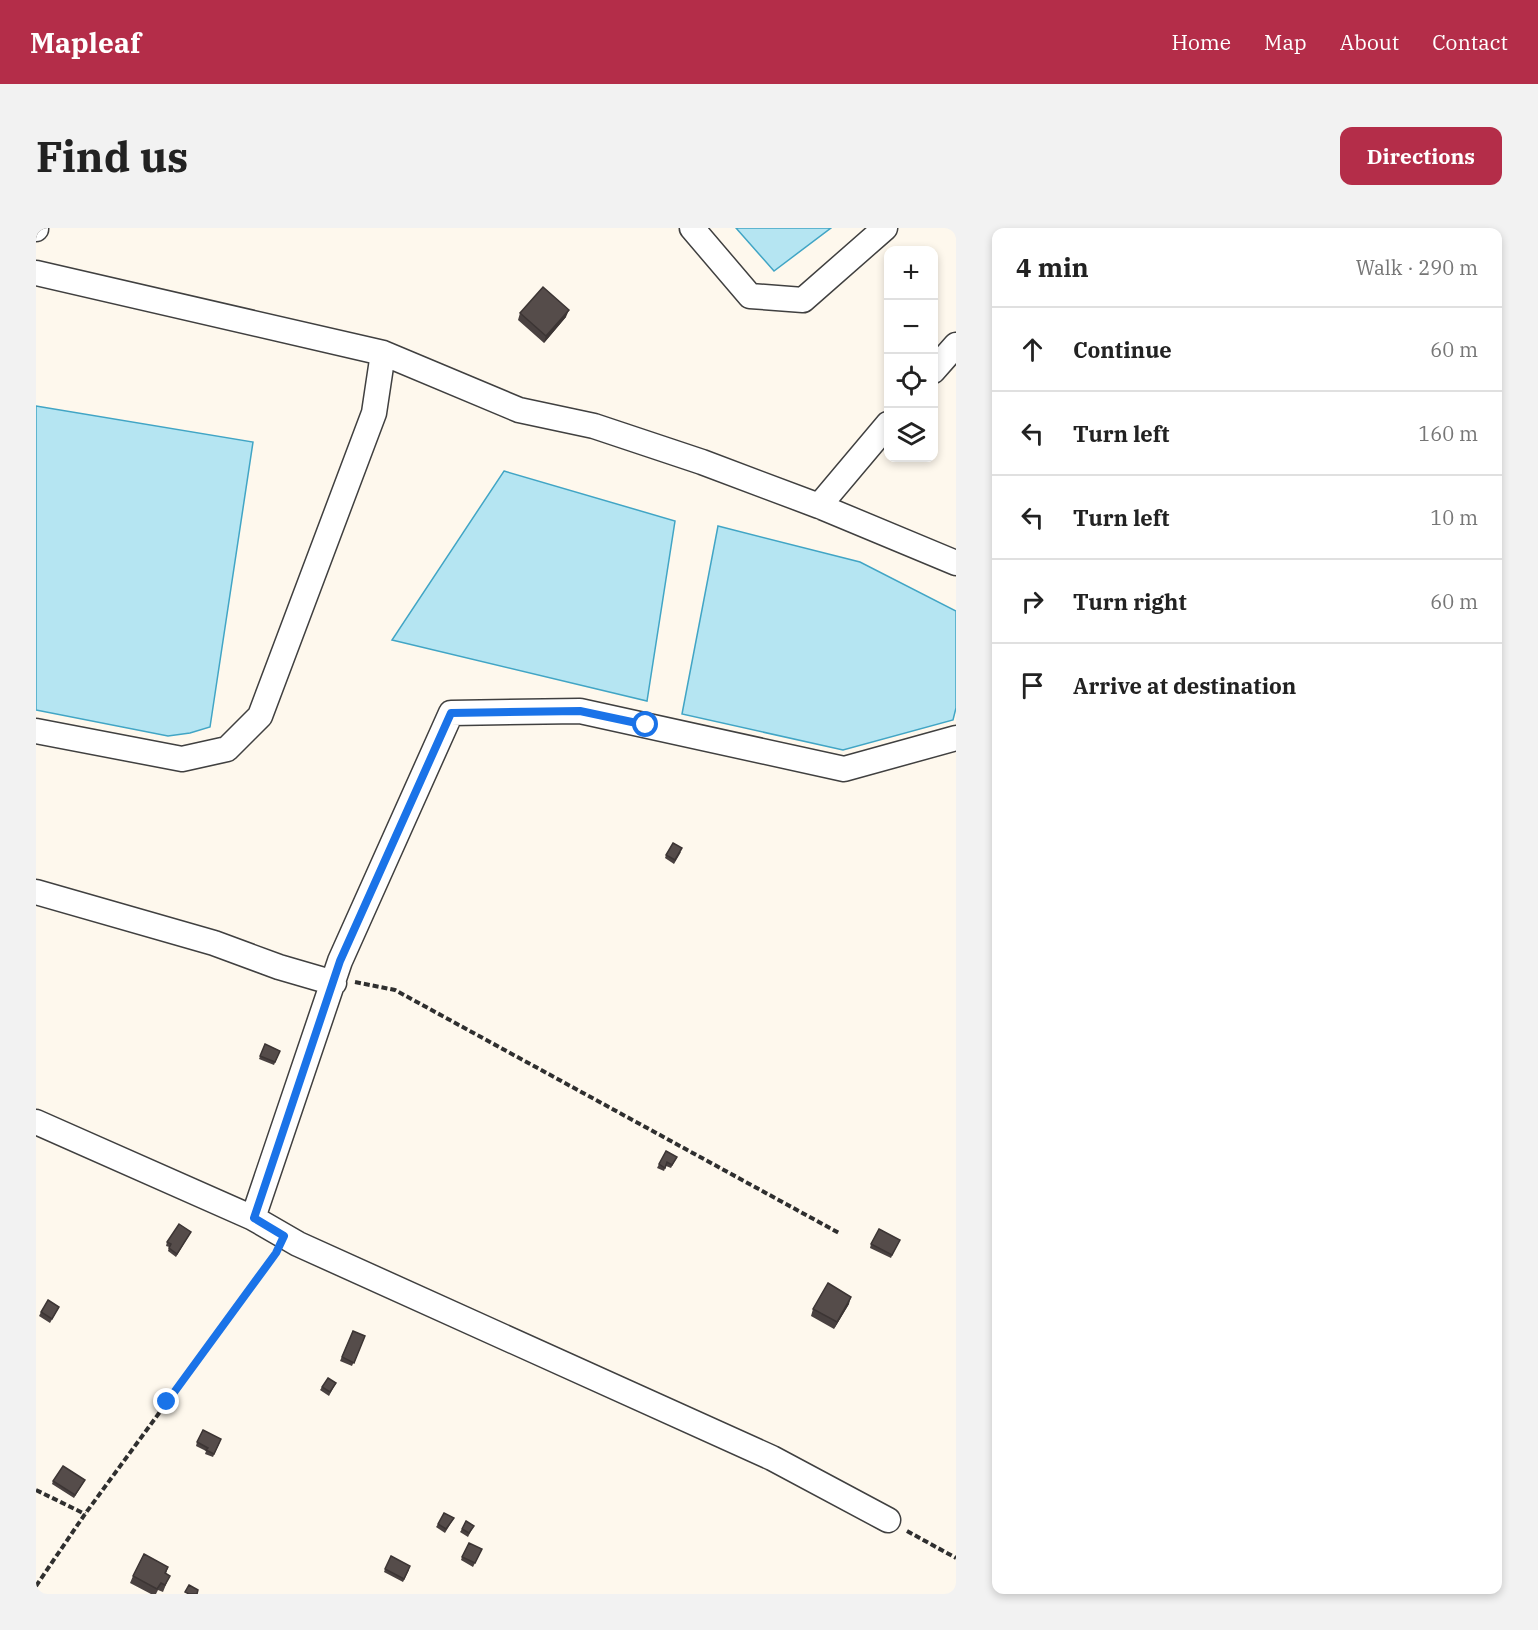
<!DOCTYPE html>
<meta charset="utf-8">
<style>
body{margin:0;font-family:"IBM Plex Serif",serif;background:#f2f2f2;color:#222}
.controls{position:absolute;right:18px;top:18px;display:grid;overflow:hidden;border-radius:12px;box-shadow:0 3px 9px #0003}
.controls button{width:54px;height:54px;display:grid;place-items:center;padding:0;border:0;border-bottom:2px solid #e0e0e0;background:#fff;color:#222;font:30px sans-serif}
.stop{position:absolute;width:18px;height:18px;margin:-14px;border:4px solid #1a73e8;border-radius:50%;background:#fff}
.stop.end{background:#1a73e8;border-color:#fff;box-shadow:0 2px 6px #0008}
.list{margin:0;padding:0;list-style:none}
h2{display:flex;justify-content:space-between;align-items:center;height:78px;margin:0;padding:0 24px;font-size:26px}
h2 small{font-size:20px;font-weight:400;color:#767676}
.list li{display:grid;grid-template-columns:39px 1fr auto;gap:18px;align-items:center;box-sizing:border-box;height:84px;padding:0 24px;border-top:2px solid #e0e0e0}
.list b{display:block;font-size:22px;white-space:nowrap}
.list em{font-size:20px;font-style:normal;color:#767676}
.icon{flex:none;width:33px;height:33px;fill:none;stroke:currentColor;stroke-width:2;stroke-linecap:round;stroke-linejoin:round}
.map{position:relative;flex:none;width:920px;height:1366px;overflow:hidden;border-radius:12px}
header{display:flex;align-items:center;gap:36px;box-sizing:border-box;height:84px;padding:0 30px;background:#b42d49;color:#fff}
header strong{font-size:28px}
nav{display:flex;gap:33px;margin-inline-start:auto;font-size:21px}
.intro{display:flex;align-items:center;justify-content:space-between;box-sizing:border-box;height:144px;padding:0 36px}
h1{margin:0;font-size:42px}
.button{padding:15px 27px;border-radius:12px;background:#b42d49;color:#fff;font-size:21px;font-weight:700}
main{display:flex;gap:36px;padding:0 36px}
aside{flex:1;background:#fff;border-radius:12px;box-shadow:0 3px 9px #0003}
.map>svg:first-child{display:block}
.water{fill:#b5e5f2;stroke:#41a5c5;stroke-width:1.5}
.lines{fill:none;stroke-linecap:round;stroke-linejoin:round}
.minor-casing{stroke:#404040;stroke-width:27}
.path{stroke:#2f2f2f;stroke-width:4;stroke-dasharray:6 3;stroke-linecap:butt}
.minor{stroke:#fff;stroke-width:24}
.wall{fill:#494140}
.shaded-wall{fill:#3c3534}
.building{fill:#554c4a;stroke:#3c3534;stroke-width:1.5}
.route{stroke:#1a73e8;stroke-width:8}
</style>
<header>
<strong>Mapleaf</strong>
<nav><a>Home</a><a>Map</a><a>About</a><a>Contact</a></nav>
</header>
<div class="intro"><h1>Find us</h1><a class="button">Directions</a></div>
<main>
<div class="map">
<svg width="920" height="1366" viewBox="0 0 920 1366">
<rect width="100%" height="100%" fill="#fef8ed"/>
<path class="water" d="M700,0H795L738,43Z
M0,178L217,214L174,499L154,505L132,508L0,482Z
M468,243L639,293L611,473L356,412Z
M682,298L824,334L920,383V480L917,492L807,522L646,486Z"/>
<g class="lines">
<g class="minor-casing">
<path id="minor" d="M656,0L714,68L767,72L849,0
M0,1V0
M0,45L347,125L483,182L558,198L666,234L783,278L920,335
M897,143L920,117
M783,278L852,196
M0,503L146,531L191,521L224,488L338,185L347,125
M0,664L178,715L243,739L298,755
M0,894L217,990L262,1016L736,1230L852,1292
M217,990L304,733L415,485L544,483L808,541L920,510"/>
</g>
<path class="path" d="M319,754L359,762L803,1005
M0,1262L49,1286
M871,1303L920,1330
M0,1358L49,1286L239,1027"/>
<use href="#minor" class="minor"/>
</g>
<path class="wall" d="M484,85L530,89L508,115L482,92Z
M645,624L638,636L629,630L630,627Z
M229,816L244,823L238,837L223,831Z
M641,929L635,940L630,938L628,943L621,940L623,936Z
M155,1004L140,1029L132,1023L133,1019L130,1018L131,1014Z
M862,1015L855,1030L834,1020L835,1016Z
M813,1076L798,1101L775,1088L777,1081Z
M23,1079L14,1095L3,1088L5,1084Z
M317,1103L329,1108L316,1138L304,1133Z
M300,1155L293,1168L284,1162L286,1159Z
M161,1214H184L177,1229L169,1226L170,1223L160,1218Z
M49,1252L38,1270L16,1256L17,1253Z
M418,1290L409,1305L400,1299L402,1296Z
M426,1301H436L432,1309L424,1304Z
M446,1321L437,1339L425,1332L426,1329Z
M132,1339L130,1346L131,1354L127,1364L122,1362L120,1366H115L94,1355L97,1348Z
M349,1341L373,1342L367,1354L348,1344Z"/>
<path class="shaded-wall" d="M533,82L530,89L508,115L510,108Z
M815,1069L813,1076L798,1101L801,1094Z"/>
<path class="building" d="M507,59L533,82L510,108L484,85Z
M637,615L646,620L639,632L630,627Z
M229,816L244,823L239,834L224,828Z
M630,923L641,929L636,937L631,934L629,940L623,936Z
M143,996L155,1004L141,1026L133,1020L135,1016L131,1014Z
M843,1001L864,1012L856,1027L835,1016Z
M792,1055L815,1069L801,1094L777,1081Z
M12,1072L23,1079L16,1091L5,1084Z
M317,1103L329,1108L318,1135L306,1129Z
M292,1150L300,1155L294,1164L286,1159Z
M167,1202L185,1211L178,1226L170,1222L172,1220L161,1214Z
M27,1238L49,1252L39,1267L17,1253Z
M408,1285L418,1290L410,1301L402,1296Z
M430,1293L438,1298L433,1305L426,1301Z
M433,1315L446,1321L439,1335L426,1329Z
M108,1326L132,1339L129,1345L134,1348L129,1357L125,1355L121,1361L97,1348Z
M355,1328L374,1338L368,1351L349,1341Z
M153,1357L162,1362L161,1366H153L149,1364Z"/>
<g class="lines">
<path class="route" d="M131,1174L240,1025L248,1008L218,990L304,733L415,485L544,483L610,497"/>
</g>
</svg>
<div class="controls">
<button>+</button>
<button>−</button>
<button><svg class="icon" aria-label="locate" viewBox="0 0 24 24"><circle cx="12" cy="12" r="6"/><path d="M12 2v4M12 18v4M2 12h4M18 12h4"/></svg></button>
<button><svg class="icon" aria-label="layers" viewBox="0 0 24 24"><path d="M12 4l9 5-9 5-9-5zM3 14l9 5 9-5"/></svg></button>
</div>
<div class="stop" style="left:610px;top:497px"></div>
<div class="stop end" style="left:131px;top:1174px"></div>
</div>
<aside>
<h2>4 min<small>Walk · 290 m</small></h2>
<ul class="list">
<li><svg class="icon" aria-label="ahead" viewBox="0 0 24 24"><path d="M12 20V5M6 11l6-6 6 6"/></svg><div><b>Continue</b></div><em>60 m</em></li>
<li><svg class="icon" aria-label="left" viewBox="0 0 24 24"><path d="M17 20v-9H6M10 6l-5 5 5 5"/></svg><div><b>Turn left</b></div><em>160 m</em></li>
<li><svg class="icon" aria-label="left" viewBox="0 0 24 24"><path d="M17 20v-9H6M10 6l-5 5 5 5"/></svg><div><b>Turn left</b></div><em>10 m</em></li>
<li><svg class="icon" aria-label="right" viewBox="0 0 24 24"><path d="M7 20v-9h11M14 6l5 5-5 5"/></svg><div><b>Turn right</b></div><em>60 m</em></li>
<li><svg class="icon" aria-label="arrive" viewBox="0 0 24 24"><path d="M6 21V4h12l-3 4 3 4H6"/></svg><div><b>Arrive at destination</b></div></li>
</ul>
</aside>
</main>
